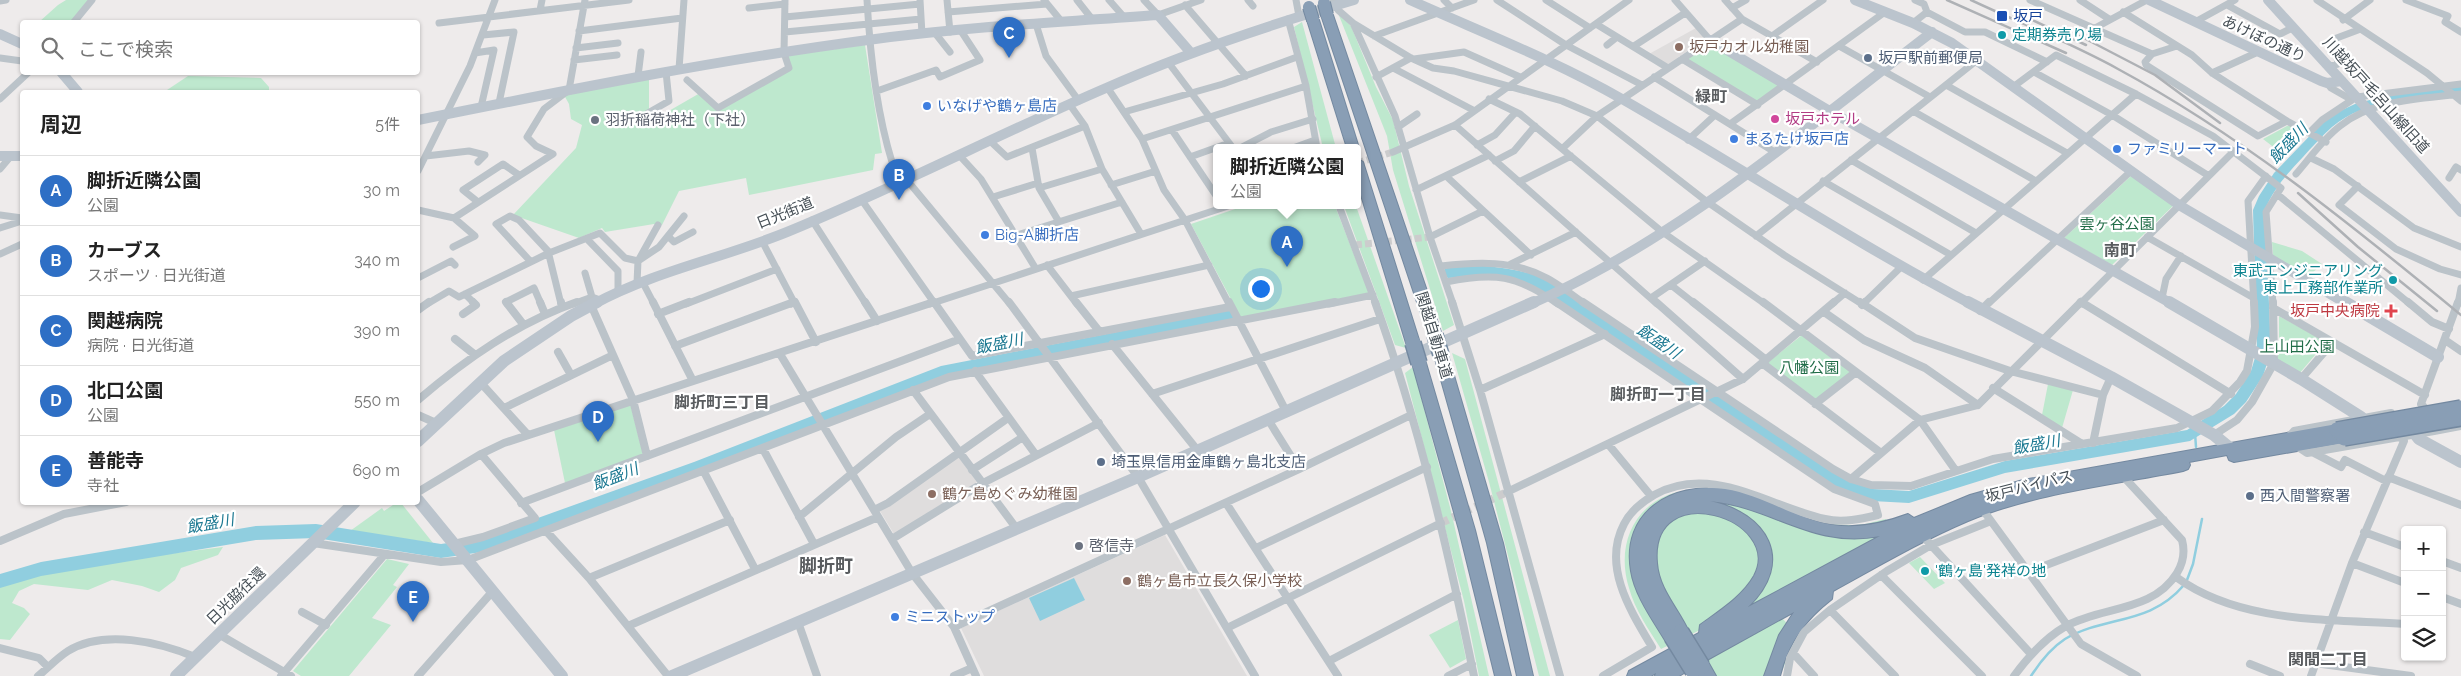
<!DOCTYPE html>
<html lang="ja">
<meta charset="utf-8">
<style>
body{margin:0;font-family:Raleway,"Noto Sans JP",sans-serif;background:#f2f2f2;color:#222}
.controls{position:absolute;right:15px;bottom:15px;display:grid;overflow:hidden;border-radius:5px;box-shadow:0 1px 4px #0004}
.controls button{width:45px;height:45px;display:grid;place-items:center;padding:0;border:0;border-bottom:1px solid #e0e0e0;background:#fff;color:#222;font:25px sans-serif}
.you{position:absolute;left:1260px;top:288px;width:18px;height:18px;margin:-12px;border:4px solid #fff;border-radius:50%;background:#1a73e8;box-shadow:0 0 0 8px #1a73e833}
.badge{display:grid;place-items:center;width:32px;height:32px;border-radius:50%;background:#2e6fc5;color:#fff;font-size:16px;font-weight:700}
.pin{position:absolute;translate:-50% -41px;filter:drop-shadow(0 1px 2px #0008)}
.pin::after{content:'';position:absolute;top:26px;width:18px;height:15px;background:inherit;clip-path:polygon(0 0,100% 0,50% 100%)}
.popup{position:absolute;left:1213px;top:144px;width:148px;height:65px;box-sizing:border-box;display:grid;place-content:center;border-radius:5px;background:#fff;filter:drop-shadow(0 1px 4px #0005);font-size:16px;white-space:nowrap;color:#767676}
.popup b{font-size:19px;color:#222}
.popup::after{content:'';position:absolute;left:50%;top:100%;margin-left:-10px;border:10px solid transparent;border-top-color:#fff}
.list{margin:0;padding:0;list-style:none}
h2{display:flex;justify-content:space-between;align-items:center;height:65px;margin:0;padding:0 20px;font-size:21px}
h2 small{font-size:16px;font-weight:400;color:#767676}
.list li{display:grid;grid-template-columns:32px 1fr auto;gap:15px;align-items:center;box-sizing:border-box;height:70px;padding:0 20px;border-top:1px solid #e0e0e0}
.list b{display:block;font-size:19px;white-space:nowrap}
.list p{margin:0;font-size:16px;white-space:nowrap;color:#767676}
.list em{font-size:16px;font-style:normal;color:#767676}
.icon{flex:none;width:28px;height:28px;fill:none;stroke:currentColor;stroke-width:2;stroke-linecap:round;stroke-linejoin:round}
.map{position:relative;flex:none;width:2461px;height:676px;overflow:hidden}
.search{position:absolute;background:#fff;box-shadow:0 1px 4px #0004;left:20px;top:20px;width:400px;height:55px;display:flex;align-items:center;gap:12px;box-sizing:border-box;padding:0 18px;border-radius:5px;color:#767676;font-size:19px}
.panel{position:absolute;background:#fff;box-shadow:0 1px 4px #0004;left:20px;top:90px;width:400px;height:415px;border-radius:5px}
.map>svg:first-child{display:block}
.education{fill:#dfdddd}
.green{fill:#bee8ce}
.water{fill:#90cedf}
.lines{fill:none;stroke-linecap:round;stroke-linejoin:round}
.stream{stroke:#90cedf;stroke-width:2.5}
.river{fill:#90cedf;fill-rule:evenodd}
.street-tunnel-far1{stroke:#cccccd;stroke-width:7;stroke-dasharray:7 3;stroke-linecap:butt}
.street-tunnel{stroke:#cccccd;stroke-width:8;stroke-dasharray:8 4.5;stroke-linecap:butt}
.highway-casing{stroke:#7489a0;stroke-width:2}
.street-far1{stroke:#bbc3c9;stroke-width:7}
.street{stroke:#bbc3c9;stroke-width:8}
.secondary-far1{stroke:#bbc4cd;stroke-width:10}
.secondary{stroke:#bbc4cd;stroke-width:12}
.highway{fill:#899eb5;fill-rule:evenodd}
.rail{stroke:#aeb1b5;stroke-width:2.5}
.highway-bridge-far1-casing{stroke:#7489a0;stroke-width:14;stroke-linecap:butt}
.highway-bridge-casing{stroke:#7489a0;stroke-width:18;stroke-linecap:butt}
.highway-bridge-far1{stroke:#899eb5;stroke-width:12}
.highway-bridge{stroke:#899eb5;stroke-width:15}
.transit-dot{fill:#1a4fb4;stroke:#fff;stroke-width:2}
.culture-dot{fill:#0f9aa8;stroke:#fff;stroke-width:2}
.education-dot{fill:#8d6e63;stroke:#fff;stroke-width:2}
.service-dot{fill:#5c6f8a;stroke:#fff;stroke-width:2}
.shop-dot{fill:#3f7fe0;stroke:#fff;stroke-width:2}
.hotel-dot{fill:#d1479c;stroke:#fff;stroke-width:2}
.worship-dot{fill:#6b7280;stroke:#fff;stroke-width:2}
.health-dot{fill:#e0444e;stroke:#fff;stroke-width:2}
.labels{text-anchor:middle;stroke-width:4.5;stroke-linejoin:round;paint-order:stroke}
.transit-label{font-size:15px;fill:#164399;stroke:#fff;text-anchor:start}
.culture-label{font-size:15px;fill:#0d838f;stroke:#fff;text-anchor:start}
.street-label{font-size:15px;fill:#464f56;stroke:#fff}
.education-label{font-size:15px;fill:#785e54;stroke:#fff;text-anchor:start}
.service-label{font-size:15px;fill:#4e5e75;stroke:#fff;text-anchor:start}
.shop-label{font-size:15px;fill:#366cbe;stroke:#fff;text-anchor:start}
.hotel-label{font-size:15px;fill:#b23c85;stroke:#fff;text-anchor:start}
.worship-label{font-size:15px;fill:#5b616d;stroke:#fff;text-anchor:start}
.park-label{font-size:15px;fill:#216d48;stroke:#fff}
.health-label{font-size:15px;fill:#be3a42;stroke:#fff;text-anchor:end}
.neighbourhood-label{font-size:16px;font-weight:bold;fill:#595c5f;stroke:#fff}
.water-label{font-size:16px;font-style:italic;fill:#1d7992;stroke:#fff}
.quarter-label{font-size:18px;font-weight:bold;fill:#595c5f;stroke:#fff}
</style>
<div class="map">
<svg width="2461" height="676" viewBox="0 0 2461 676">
<rect width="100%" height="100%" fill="#eeebeb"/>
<path class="education" d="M1696,28L1705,39L1667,65L1649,54Z
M958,456L977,482L894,534L880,511Z
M1165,535L1247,676H984L961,628Z"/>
<path class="green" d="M66,0H90L72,22H39L58,5Z
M1338,13L1351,26L1376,87L1393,120L1409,186L1454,325L1443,331L1393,170L1387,136Z
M1302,22L1336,148H1323L1294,27Z
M1710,43L1781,84L1757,102L1686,60Z
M865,45L882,153L875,154L873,170L749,195L746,178L679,191L662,225L654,224L605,232L602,228L579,238L513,215L576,148L582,125L571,119L569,104L564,95L649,77V109L641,127L700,93L718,108L789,69L784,56Z
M188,76L261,78L269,87V92H164Z
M2287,126H2291L2304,135L2285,156L2263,139Z
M2132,175L2175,204L2112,265L2064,238Z
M1244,206H1335L1369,293L1241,318L1191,224Z
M1344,206H1356L1406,348L1395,345Z
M2272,242L2302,251L2322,264L2308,277L2273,256Z
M2279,316L2326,342L2299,374L2277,361L2279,346Z
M1802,335L1852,372L1815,401L1766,364Z
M1452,353L1465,359L1550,676H1539L1489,482Z
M1413,367L1451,511L1489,676H1479L1464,601L1405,373Z
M2048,384L2073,390L2062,428L2042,415Z
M630,403L643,454L565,483L554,430Z
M1710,488C1757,503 1806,526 1855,525C1865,525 1876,521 1886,519L1891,534L1753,606H1746L1735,601L1698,631L1661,649C1649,630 1635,610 1629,588C1617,550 1630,510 1668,495C1681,490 1697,489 1710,488Z
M396,503H401L433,543L350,531L382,508L384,511Z
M223,547L218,555L181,568L175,580L159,592L142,586L112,580L88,590L34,584L19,591L12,603L24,608L30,614L10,640L0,639V585L10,580L104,562Z
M1920,557L1945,583L1934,589L1909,563Z
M387,559L409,564L393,585L397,587L372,618L391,625L349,676H301L293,671Z
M1781,617L1797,634L1780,676H1715L1705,658Z
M1458,620L1466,659L1450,668L1429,635Z"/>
<path class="water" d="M1074,578L1085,600L1040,621L1029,598Z"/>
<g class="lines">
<path class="stream" d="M2195,433L2196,447
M2187,580L2193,564L2202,519
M2031,676C2040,662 2051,648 2065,639C2106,615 2149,626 2184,585"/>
<path class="river" d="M2461,85V93C2419,98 2366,98 2332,127C2322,136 2312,147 2303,157C2288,173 2273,189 2265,210L2271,351L2263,376L2246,402L2234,414L2190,441L2005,473L1909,503L1872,501L1836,487L1530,284L1492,276L1448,278L1441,273C1451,256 1524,271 1540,276L1846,479L1873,489L1909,491L2005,461L2187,430L2224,406L2236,394L2251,371L2257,351L2253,210L2259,196L2274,173L2325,120L2340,111L2355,104L2392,94Z
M1230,310L1237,315L1230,320L944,377L704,470L482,552L441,558L316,538L256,540L41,576L0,588V574L41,562L256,526L316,524L441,544L482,538L694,462L941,366Z"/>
<path class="street-tunnel-far1" d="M1357,163L1393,152
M1355,245L1430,237"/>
<path class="street-tunnel" d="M1441,523L1507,492"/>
<g class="highway-casing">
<path id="highway" d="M1327,12L1333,15L1442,335L1440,339H1430L1428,335L1321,15Z
M1313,17L1319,20L1359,148L1357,151V148H1347L1307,20Z
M1357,158L1363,162L1420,343L1418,347H1408L1406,343L1357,182Z
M1441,350L1446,351L1448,355L1503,543L1533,676H1517L1487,543L1434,355L1436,351Z
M1419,357L1424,359L1426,363L1475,530L1511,676H1495L1459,530L1412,363L1414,359Z
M2337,424L2342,426L2343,432L2349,434L2351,438L2349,442L2234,462L2229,460L2227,455L2189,462L2190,465L2188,469L2183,471C2112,485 2035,493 1968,521C1921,541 1877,567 1833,591L1832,599C1805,620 1788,643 1780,676H1764L1779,635L1794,612L1707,660L1716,676H1699L1694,667L1679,676H1655L1656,673L1651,676H1627L1629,671L1699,633L1700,625C1719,611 1742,597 1754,576C1785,518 1649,476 1657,563C1659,590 1679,609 1689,632L1687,637L1679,639L1678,642L1672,644L1666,642C1653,620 1635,596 1631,571C1621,512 1671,482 1725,489C1763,495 1795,519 1833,525C1859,529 1884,523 1908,514L1914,518L1970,495L2023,480ZM1710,501C1773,507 1812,549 1880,536L1748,607C1796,561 1767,513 1710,501Z"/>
</g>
<path class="street-far1" d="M867,0C870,54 876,110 892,162L1010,304
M920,0L922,34
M947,0L950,32
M1044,0L1062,22
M1077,0L1092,19
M1109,0L1124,17
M1144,0L1158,15L1201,0
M1248,0L1253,6
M1296,0L1299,16
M1333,0L1338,10L1353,23L1395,116L1430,237L1453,304
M1444,0L1452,8
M1497,0L1566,45L1642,85
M1546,0L1590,28
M1675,0L1710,40
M1725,0L1742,19L1817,62
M1915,0L1924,4L1927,12
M2030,0L2152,54
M2080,0L2109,19
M2317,0L2427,73L2461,101
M2406,0L2448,16L2445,22L2461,32
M0,1L6,0
M1185,5L1246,76
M2227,5L2280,34L2290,29L2295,30
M749,8L785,4
M1732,8L1746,0
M540,10L542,0
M948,12L1047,4
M2123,12L2192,55L2212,73L2287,121
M785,17L920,4
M1288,19L1306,86L1317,148
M2343,20L2370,0
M74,22L92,0
M2195,22L2235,0
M439,23L629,0
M1353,23L1411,58L1433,68L1454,71L1562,101L1597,116L1706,201L1784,255L1862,304
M1913,23L1927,12L1965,32H1985L2047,62
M1036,24L1046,56L1079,101
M1596,24L1668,68
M2095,28L2147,0
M579,31L682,18
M785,32L921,19
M935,33L950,52
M483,35L514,32L499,103
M1374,36L1474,0
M1772,36L1823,0
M1607,45L1617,37
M1634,46L1685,13
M1839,46L1930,97
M2177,46L2152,54L2145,62L2146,65L2258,136L2287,121L2326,142
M576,48L618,43
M475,53L494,50L481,107
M0,58L22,61
M1414,59L1464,52L1520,77
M1682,59L1758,105
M574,60L617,55
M1168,62L1233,148
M2330,66L2338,64L2334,39L2358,30
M1393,68L1473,110
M679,69L684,0
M2034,72L2112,115L2209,176
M2212,73L2258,52
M638,76L641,52
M1376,77L1411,58
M1654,77L1773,151
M687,80L718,108L789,68L784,53L785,0
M1946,85L2067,153
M1107,87L1142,139L1164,190L1185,220L1229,304
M2013,87L2056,55L2136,94L2213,136L2281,188L2266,212L2273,304
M877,91L936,70L940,77L980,60L961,31
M2357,97L2461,84
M0,99L29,72
M1489,99L1520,114L1661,231L1765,304
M1070,105L1085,126L1102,169L1141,234
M1913,111L2036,181
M1124,112L1223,84L1297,57
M648,113L669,101L666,72
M1730,124L1885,12
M1455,125L1657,304
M1398,127L1417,114
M1172,130L1217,197
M2309,133L2322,120L2352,100L2331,88L2327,83
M1142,139L1306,86
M1688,140L1715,115
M990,141L1007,157L1085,126
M1477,145L1495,135L1516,112
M1032,148L1039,188L1059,222
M1240,148L1271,132L1313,119
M1293,148L1315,140
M1563,148L1597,116L1742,19
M1393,152L1455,125L1629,0
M959,155L981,179L1036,269
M426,156L469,151L485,155L478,162
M1190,157L1229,143
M2311,158L2334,169L2414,228L2461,247
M1851,160L1976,233
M1495,161L1514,151L1535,126
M0,169L11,156
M418,171L470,66L495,0
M2296,174C2310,158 2323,139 2340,126C2374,99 2420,99 2461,94
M1446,176L1531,255
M2449,178L2456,167L2461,170
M1823,181L1951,255
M1519,182L1571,156
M1111,185L1156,171
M2358,186L2339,205L2396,249L2440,269L2461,275
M1039,188L1102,169
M1416,190L1489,155
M2277,194L2410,304
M993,197L1038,183
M861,199L935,304
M478,202L463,190L503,164L519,175
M1339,206L1376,304
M418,210L454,218
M0,215L22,218
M812,220L866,304
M0,228L22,221
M1017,235L1122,202
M1756,236L1976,61
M669,237L674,242L693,232
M1430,237L1483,211
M2147,237L2252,297
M587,239L618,271V291
M762,241L795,304
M453,247L475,236L454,218L553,154L536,146L527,137L544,109L569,90L585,0
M0,254L22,244
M531,262L496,224L510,216L519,220L548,251L561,304
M1511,264L1576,232
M1047,265L1077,304
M1441,266C1477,262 1514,260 1547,278C1560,285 1573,295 1585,304
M585,273L592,297
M418,278L451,261L455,265
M1923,280L2136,94
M642,281L654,304
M1446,282C1495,272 1516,275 1558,304
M637,283L638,261L658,225
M1671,285L1695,304
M465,294L475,304
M1071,296L1209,265
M1651,298L1705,261
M2162,298L2166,279L2181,256
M2080,302L2083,304
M427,304L449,291L459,297L549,253L600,233L625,258L638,261L659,247L684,216
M507,304L506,302L534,288L541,304
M573,304L592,297L600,300
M686,304L777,269
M791,304L795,302
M930,304L1228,206
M1329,304L1373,295
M1832,304L1845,293
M1863,304L1901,267
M1988,304L2131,171
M2080,304L2234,151
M2254,304L2248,201L2266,176
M2458,304L2461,288"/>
<path class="street" d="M506,302L523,324
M540,302L545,314
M561,302L562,307
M653,302L693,381
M795,302L816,342
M865,302L877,321
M934,302L972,356L1230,307
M1009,302L1138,477L1255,676
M1076,302L1099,331
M1229,302L1287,413
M1375,302C1419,424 1448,550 1474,676
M1452,302L1480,390L1560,676
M1556,302L1834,489L1875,504L1878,515C1861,519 1843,523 1825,519C1769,507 1712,463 1654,495C1642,502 1630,512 1624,524C1602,566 1630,610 1652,647L1603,676
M1583,302L1833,469L1851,479L1871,485L1911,486L1993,459L2177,428L2212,411L2240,382L2247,371L2255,327L2254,302
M1656,302L1743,379
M1693,302L1766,360
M1763,302L1920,420L1956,471
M1860,302L1915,338L2010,371L2103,395
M2081,302L2231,394
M2408,302L2432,322L2449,329
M591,305L633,400L647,456
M1862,305L1865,302
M2273,308L2425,395
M418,310L429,302
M1980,311L1989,302
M1824,312L1864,340L1925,368L1978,405
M463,314L476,305L473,302
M658,314L689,302
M455,339L474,354
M2445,340L2461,351
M1112,344L1198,451
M675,346L794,302
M558,352L571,375
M780,354L912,573L954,627L976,676
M1762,363L1881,453
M975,371L1036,455
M2301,379L2333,342
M480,382L528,435
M1993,388L2082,444
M913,390L1017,529
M1480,390L1605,334
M1152,394L1380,319
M418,400C466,359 517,323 577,302
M1815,404L1856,372
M504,408L613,355
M2425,408L2421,404L2458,302
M418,415L436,423
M1269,421L1299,469
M2431,428L2434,431L2461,426
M2214,435L2237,420L2252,402L2274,363L2273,302
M2288,438L2294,431L2391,413
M2093,443L2103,395L2111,377
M1608,444L1651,496
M2298,447L2307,453L2434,431
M763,449L814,544
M2312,452L2341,467L2345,460L2386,481
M972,470L1023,437
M704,472L755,569
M2388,477L2461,505
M1851,479L1920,420L1978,405L2081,302
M418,492L481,454L504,443L934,302
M1507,492L1743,379L1834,302
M521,503L960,339
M1226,503L1338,676
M1980,506L2081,644L2137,676
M874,510L888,503L1008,418
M799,517L896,437L930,414
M547,532L589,578L668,676
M2364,532L2405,547
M1920,533L2030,653
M892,539L983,483L1099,423
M0,541L64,514L126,502
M313,543L441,562L468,560L949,377L1335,302
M454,544L483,537L535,518L481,454
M1256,548L1427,467
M2442,561L2461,568
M2352,563L2405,583
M2028,572L2164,520
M1881,575L1982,676
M2176,577C2240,624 2330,619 2405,624
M589,578L730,520
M2442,597L2461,604
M1830,610L1895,676
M302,612L326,625
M798,622L817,676
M628,626L878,517
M954,627L1299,469L1411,415
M1227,628L1441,523
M220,635L291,676
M0,648L39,658L48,667
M1793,653L1814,676
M1329,661L1457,594
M2317,661L2322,664L2411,676
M2250,664L2280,676
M38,676C48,668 57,658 68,651C104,629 159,642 195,657
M281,676L385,554
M418,676L492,592
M954,676L972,668
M1448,676L1472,664
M1787,676L1790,658L1804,632L1830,610L1887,571L1931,545L1991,521
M2014,676C2028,657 2045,638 2066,626C2103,606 2153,612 2177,573C2183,563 2185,551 2182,540L2122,475
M2311,676L2352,563L2404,441L2400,437"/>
<path class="secondary-far1" d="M1410,0C1481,32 1554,60 1622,99C1739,166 1851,241 1971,304
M1855,0L1913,23L1952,43L2179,205L2347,304
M2149,0L2321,81L2327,83L2342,81
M2268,0L2461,212
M0,34L22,44
M1710,40L1828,110L2172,304
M61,72L78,92
M418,120C567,90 717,60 868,40C964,27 1061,22 1158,15L1191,53
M0,156H22
M594,304C655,271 723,258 787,232C895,188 999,134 1106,88C1187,52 1269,25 1354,0
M1531,304C1678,239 1805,129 1932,32"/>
<path class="secondary" d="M1968,302L2111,377L2214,435L2237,454
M2169,302L2301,379L2361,417
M2345,302L2438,357
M2415,434L2419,439L2461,462
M418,441L504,361L571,316L597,302
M418,500L562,676
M176,676L355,502
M672,676L1138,477L1534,302"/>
<use href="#highway" class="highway"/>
<path class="rail" d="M1947,0L2066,53
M1971,0C2020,23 2071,43 2118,69C2242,136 2353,226 2461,315
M2030,19L2086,45
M2080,36L2155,75L2220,123
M2298,193L2358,247L2437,311"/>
<g class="highway-bridge-far1-casing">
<path id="highway-bridge-far1" d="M1324,3L1327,15
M1309,7L1313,20"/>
</g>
<g class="highway-bridge-casing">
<path id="highway-bridge" d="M1435,335L1441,355
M1413,343L1419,363
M2337,430L2461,408
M2344,438L2461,418
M1681,632L1702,666
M1672,637L1693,671"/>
</g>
<use href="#highway-bridge-far1" class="highway-bridge-far1"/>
<use href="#highway-bridge" class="highway-bridge"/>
</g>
<rect class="transit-dot" x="1996" y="10" width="12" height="12" rx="2.5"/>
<g class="culture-dot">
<circle cx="2002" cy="35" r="5"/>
<circle cx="2393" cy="280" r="5"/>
<circle cx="1925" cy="571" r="5"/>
</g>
<g class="education-dot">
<circle cx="1679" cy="47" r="5"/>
<circle cx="932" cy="494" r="5"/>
<circle cx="1127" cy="581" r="5"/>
</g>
<g class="service-dot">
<circle cx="1868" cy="58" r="5"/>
<circle cx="1101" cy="462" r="5"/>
<circle cx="2250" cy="496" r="5"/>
</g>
<g class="shop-dot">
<circle cx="927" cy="106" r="5"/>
<circle cx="1734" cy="139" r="5"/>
<circle cx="2117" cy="149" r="5"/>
<circle cx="985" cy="235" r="5"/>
<circle cx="895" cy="617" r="5"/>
</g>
<circle class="hotel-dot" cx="1775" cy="119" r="5"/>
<g class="worship-dot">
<circle cx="595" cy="120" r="5"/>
<circle cx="1079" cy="546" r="5"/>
</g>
<path class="health-dot" d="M2388.5 303.5h5v5h5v5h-5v5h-5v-5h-5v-5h5z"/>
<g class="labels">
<g class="transit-label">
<text x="2013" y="21">坂戸</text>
</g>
<g class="culture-label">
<text x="2012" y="40">定期券売り場</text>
<text x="2383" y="276" text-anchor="end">東武エンジニアリング<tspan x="2383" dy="17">東上工務部作業所</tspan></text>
<text x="1935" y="576">'鶴ヶ島'発祥の地</text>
</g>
<g class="street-label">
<text transform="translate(2264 39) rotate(25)" y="5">あけぼの通り</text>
<text transform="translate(2376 95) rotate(48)" y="5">川越坂戸毛呂山線旧道</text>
<text transform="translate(785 213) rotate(-22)" y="5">日光街道</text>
<text transform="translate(1434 335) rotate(73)" y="5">関越自動車道</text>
<text transform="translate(2029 486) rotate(-14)" y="5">坂戸バイパス</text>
<text transform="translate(236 596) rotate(-44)" y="5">日光脇往還</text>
</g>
<g class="education-label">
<text x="1689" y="52">坂戸カオル幼稚園</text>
<text x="942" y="499">鶴ケ島めぐみ幼稚園</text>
<text x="1137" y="586">鶴ヶ島市立長久保小学校</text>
</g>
<g class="service-label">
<text x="1878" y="63">坂戸駅前郵便局</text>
<text x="1111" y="467">埼玉県信用金庫鶴ヶ島北支店</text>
<text x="2260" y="501">西入間警察署</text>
</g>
<g class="shop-label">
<text x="937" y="111">いなげや鶴ヶ島店</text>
<text x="1744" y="144">まるたけ坂戸店</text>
<text x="2127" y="154">ファミリーマート</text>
<text x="995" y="240">Big-A脚折店</text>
<text x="905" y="622">ミニストップ</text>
</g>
<g class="hotel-label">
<text x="1785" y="124">坂戸ホテル</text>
</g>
<g class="worship-label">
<text x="605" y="125">羽折稲荷神社（下社）</text>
<text x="1089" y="551">啓信寺</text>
</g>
<g class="park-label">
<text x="2117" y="229">雲ヶ谷公園</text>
<text x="2297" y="352">上山田公園</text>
<text x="1809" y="373">八幡公園</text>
</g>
<g class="health-label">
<text x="2380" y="316">坂戸中央病院</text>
</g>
<g class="neighbourhood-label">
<text x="1711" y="102">緑町</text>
<text x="2120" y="256">南町</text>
<text x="1658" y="400">脚折町一丁目</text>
<text x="722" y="408">脚折町三丁目</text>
<text x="2328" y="665">関間二丁目</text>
</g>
<g class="water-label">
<text transform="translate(2288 143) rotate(-46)" y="6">飯盛川</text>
<text transform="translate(1659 341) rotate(34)" y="6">飯盛川</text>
<text transform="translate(999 343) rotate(-11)" y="6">飯盛川</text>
<text transform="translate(2036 444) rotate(-10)" y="6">飯盛川</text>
<text transform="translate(615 476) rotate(-21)" y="6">飯盛川</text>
<text transform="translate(210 523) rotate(-10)" y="6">飯盛川</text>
</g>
<g class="quarter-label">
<text x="826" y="572">脚折町</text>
</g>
</g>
</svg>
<div class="controls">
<button>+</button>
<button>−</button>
<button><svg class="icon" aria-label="layers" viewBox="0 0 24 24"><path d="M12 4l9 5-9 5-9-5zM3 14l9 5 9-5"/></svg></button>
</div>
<div class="you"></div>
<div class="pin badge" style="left:1287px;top:267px">A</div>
<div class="popup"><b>脚折近隣公園</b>公園</div>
<div class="pin badge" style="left:899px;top:200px">B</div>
<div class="pin badge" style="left:1009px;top:58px">C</div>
<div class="pin badge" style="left:598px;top:442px">D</div>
<div class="pin badge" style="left:413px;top:622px">E</div>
<div class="search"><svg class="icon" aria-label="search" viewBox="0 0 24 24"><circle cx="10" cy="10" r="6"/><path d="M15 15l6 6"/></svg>ここで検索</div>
<section class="panel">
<h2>周辺<small>5件</small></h2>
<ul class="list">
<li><span class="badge">A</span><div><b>脚折近隣公園</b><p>公園</p></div><em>30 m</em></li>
<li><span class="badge">B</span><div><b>カーブス</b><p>スポーツ · 日光街道</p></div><em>340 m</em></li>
<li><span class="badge">C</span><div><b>関越病院</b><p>病院 · 日光街道</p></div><em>390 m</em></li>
<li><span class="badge">D</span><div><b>北口公園</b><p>公園</p></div><em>550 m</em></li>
<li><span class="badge">E</span><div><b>善能寺</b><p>寺社</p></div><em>690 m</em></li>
</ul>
</section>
</div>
